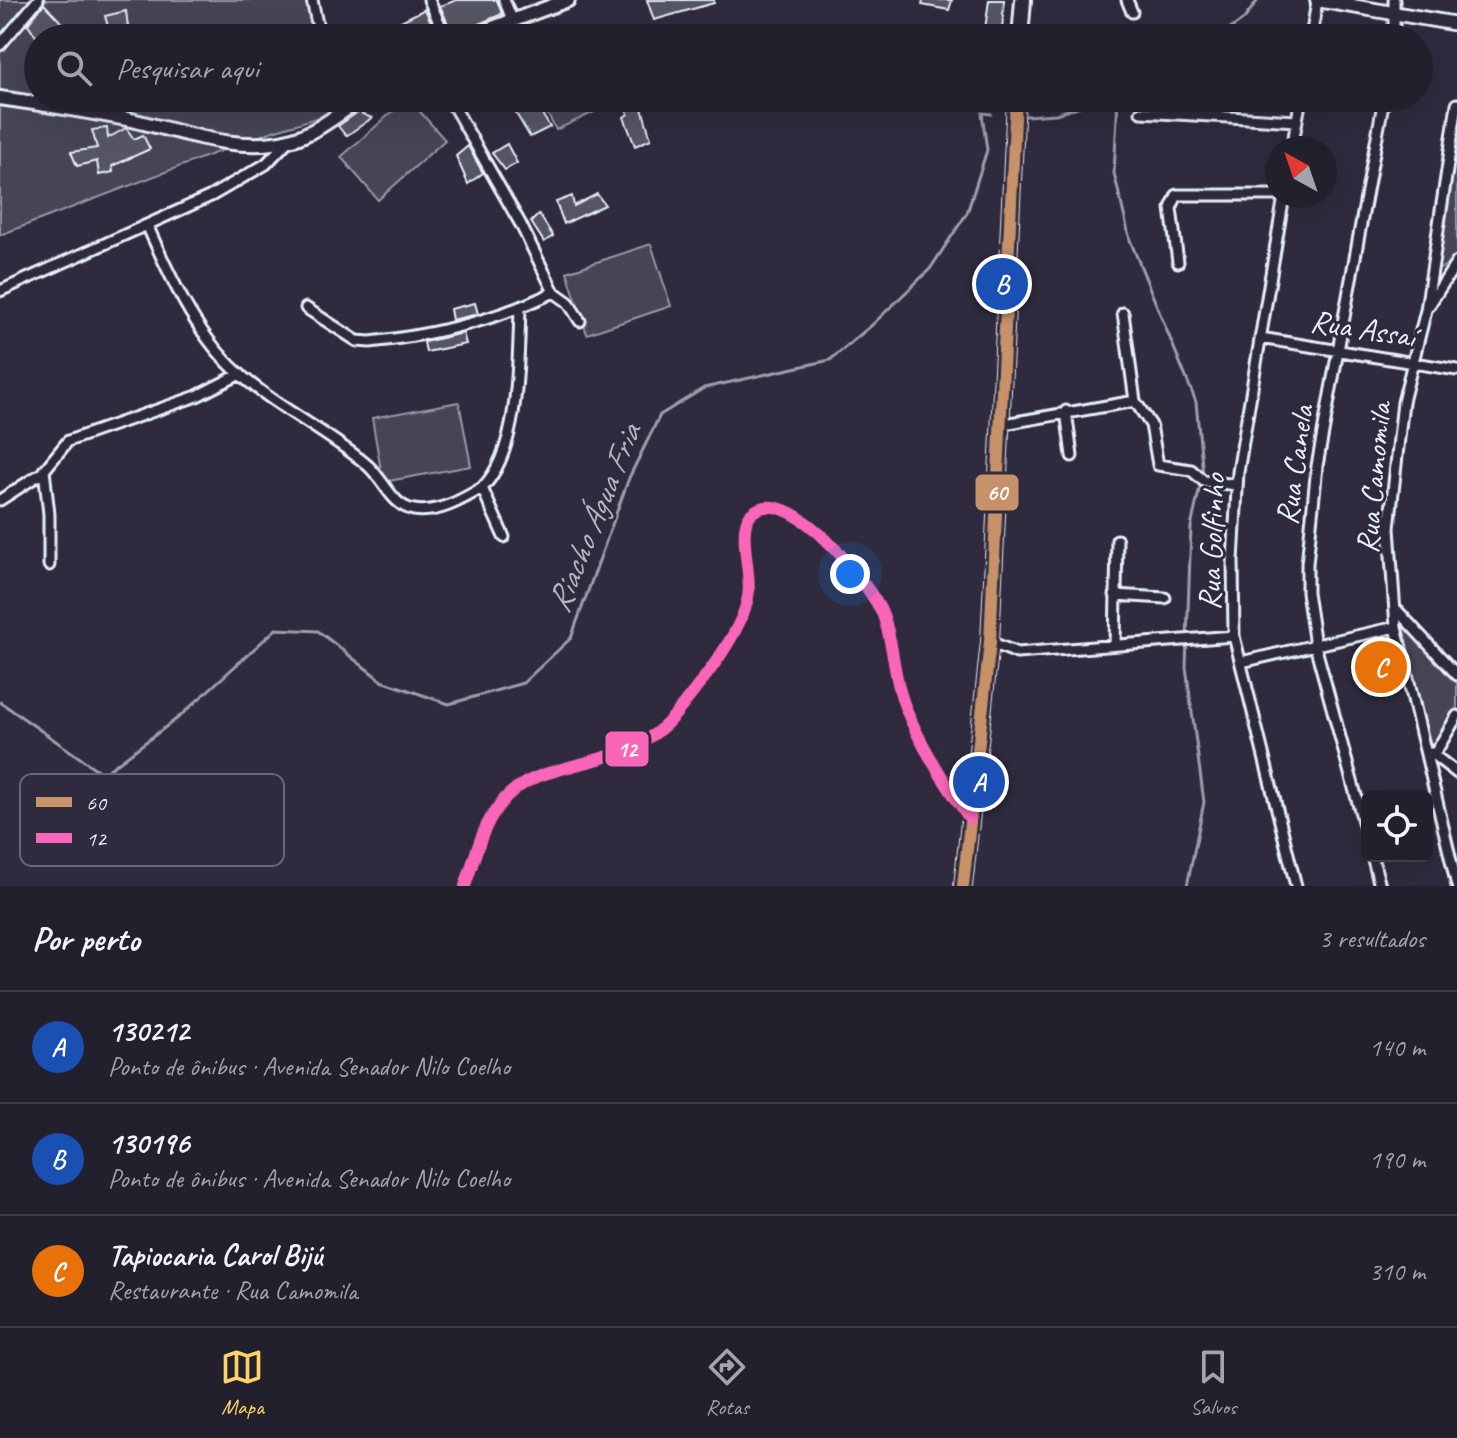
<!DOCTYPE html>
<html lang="pt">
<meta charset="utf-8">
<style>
body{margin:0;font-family:Caveat,sans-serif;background:#2b2836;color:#f1f3f6}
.controls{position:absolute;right:24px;bottom:24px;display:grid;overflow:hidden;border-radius:12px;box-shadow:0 8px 32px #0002}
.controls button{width:72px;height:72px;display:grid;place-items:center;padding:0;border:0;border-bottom:2px solid #403e4a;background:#23202e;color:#f1f3f6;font:40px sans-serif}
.compass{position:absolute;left:1265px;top:136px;width:72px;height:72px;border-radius:50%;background:#23202e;box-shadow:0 8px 32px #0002;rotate:320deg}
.you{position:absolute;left:850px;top:574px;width:28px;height:28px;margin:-20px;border:6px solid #fff;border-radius:50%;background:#1a73e8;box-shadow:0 0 0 12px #1a73e833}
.badge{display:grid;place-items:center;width:52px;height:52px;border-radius:50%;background:#ffd166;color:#fff;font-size:26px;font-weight:700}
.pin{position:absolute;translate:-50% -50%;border:4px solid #fff;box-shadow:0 2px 8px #0006}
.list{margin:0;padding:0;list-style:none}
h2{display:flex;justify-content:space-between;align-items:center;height:104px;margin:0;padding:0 32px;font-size:34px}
h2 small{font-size:26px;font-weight:400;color:#a3a3aa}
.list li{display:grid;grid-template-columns:52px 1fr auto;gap:24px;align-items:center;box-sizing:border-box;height:112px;padding:0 32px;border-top:2px solid #403e4a}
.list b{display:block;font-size:30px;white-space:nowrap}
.list p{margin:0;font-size:26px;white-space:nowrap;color:#a3a3aa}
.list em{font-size:26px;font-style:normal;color:#a3a3aa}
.icon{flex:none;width:44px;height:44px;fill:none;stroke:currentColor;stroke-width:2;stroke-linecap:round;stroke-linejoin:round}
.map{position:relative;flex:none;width:1457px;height:886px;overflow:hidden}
.search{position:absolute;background:#23202e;box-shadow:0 8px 32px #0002;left:24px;right:24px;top:24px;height:88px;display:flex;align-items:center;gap:20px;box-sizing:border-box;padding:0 28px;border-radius:44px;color:#a3a3aa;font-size:30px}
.sheet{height:440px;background:#23202e}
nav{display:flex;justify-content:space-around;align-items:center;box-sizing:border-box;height:112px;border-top:2px solid #403e4a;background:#23202e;font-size:22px;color:#a3a3aa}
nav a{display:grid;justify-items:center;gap:4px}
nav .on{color:#ffd166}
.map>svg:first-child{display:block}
.green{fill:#464455;stroke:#979aa6;stroke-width:2}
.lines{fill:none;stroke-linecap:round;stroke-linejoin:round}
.stream{stroke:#9c9fab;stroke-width:3}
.building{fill:#575565;stroke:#e8f1f8;stroke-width:2}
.street-casing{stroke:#e8f1f8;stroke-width:15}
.secondary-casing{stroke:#e8f1f8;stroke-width:18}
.primary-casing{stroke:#e8f1f8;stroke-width:20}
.street{stroke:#2f2a3d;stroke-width:9}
.secondary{stroke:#2f2a3d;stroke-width:12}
.primary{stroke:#2f2a3d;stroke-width:14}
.bus-1-casing{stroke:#2f2a3d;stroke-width:18}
.bus-2-casing{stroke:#2f2a3d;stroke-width:18}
.bus-1{stroke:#c7916a;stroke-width:12}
.bus-2{stroke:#fa66b7;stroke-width:12}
.labels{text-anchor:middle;stroke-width:6;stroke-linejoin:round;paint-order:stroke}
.street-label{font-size:32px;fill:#e8f1f8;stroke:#2f2a3d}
.water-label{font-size:34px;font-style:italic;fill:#afb4be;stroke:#2f2a3d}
.key{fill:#2f2a3d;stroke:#666675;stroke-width:2}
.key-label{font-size:22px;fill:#e8f1f8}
.line-badge{stroke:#2f2a3d;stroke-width:3}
.badge-label{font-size:22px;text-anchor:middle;font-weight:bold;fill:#fff}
</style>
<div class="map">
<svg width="1457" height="886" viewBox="0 0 1457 886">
<rect width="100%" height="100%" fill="#2f2a3d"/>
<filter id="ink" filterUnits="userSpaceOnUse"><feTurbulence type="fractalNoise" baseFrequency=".0125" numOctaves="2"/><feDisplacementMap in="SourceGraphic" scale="16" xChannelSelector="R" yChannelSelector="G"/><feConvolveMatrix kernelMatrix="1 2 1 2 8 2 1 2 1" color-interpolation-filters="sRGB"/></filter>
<g filter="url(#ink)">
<path class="green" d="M0,0H307L314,38H38V98H326L329,114L273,131L0,235Z
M408,98L445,140L378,200L341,157Z
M539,98H624L556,130Z
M1457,136V253L1451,262L1440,269L1436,266Z
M651,244L671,306L587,334L567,272Z
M459,402L471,466L383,482L372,418Z
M1400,622L1457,683V708L1432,747L1419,709Z"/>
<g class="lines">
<path class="stream" d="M1218,38L1244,19L1258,0
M1118,98L1114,173L1130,240L1196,402L1203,475
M1026,116L1056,114L1104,98
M0,702L103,774L179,717L276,629L318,631L382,681L449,704L523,683L571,638L629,478L660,415L704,388L830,360L872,325L930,269L967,213L987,150L982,113L991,114
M1187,886L1204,802L1186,667L1191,527L1201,482"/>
</g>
<path class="building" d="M457,0H497L502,14L453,35L440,6Z
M647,0H714V3L654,20Z
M923,0H952L949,10L922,5Z
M989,0H1004L1002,32L985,29Z
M44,4L76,38H37L28,24Z
M425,9L438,38H410L401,21Z
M126,11L128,27L109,30L105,16Z
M522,98H532L550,127L530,137L511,105Z
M630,98H639L651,139L635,146L624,117L628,114L625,100Z
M361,110L362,114L372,118L346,136L338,126Z
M107,128L108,138L126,128L134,139L143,135L150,149L112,166L113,172L99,175L97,161L77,166L71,152L97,148L92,130Z
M507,144L517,163L505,170L492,153Z
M468,146L483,173L468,184L456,156Z
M597,194L605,205L564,224L556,202L572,196L574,206Z
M539,214L553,236L544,242L531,222Z
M475,303L478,314L452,320L450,309Z
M463,333L466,344L426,352L424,342Z
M1393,654L1399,670L1367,679L1363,663Z"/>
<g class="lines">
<g class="street-casing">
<path id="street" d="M312,0L320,38
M429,0L446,38
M504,0L512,19
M1127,0L1132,12
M1311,38L1317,1
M1394,38V0
M0,45L38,0
M449,98L520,223L554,292L568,302L580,321
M1141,112L1297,121
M1292,148L1301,98
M1284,196L1238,472L1233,561L1234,636L1296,886
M147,225C169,274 193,329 232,367C271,405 324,429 366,464C383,477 391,506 414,510C438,514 463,499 482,488
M1178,262L1171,208L1177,195H1277
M0,291L211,196L266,164L288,141
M1428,307L1457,262
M306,308L357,341L370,342C435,335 495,321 554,292
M1260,338L1457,370
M1135,401L1151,425L1158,465L1191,470L1204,481L1237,485
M1066,411L1072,456
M1004,424L1135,401L1123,313
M44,470L49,514V565
M0,500L42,473L68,441L197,396L240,374
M504,537L482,488C520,451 518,359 520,309
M1115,595L1165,598
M1395,608L1457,675
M990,642L1017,653L1234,636
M1115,645L1117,540
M1241,662L1396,627
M1431,753L1457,773
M1434,755L1457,716
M1367,836L1315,645L1307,592V564L1317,466L1384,98
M1372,856L1380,886
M465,886C475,858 481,827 501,803C539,754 625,775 675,715C699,685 741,635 748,597C753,577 736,529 751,514C788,478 871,586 883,615C894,644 893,675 904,704C920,745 945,783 970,819
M1457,886L1396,627L1389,528L1403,402L1426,310L1457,104"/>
</g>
<g class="secondary-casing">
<path id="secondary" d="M1317,0L1457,24
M466,38L568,0
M0,98C42,104 85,111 127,119C178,130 236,154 289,140C315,134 340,113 362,98"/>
</g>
<g class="primary-casing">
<path id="primary" d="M1020,38L1023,0
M963,886L990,642L1016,98"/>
</g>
<use href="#street" class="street"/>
<use href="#secondary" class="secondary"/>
<use href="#primary" class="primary"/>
<g class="bus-1-casing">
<path id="bus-1" d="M963,886L990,642L1016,98"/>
</g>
<g class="bus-2-casing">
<path id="bus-2" d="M465,886C475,858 481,827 501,803C539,754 625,775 675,715C699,685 741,635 748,597C753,577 736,529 751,514C788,478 871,586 883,615C894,644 893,675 904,704C920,745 945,783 970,819"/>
</g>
<use href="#bus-1" class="bus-1"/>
<use href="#bus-2" class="bus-2"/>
</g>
</g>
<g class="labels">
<g class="street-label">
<text transform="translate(1363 328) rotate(9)" y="11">Rua Assaí</text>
<text transform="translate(1294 465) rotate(-82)" y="11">Rua Canela</text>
<text transform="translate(1373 478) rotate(-85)" y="11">Rua Camomila</text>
<text transform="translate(1211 542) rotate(-88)" y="11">Rua Golfinho</text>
</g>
<g class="water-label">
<text transform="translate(593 518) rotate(-68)" y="12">Riacho Água Fria</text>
</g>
</g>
<rect x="20" y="774" width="264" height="92" rx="12" class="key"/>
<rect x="36" y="797" width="36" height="10" fill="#c7916a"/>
<rect x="36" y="833" width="36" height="10" fill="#fa66b7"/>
<g class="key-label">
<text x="86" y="810">60</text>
<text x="86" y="846">12</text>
</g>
<g class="line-badge">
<rect x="974" y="473" width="46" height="39" rx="8" fill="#c7916a"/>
<rect x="604" y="730" width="46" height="38" rx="8" fill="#fa66b7"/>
</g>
<g class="badge-label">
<text x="997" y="500">60</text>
<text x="627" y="757">12</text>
</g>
</svg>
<div class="controls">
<button><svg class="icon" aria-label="locate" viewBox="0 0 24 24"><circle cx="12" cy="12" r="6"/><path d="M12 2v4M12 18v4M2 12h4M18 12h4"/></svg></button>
</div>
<svg class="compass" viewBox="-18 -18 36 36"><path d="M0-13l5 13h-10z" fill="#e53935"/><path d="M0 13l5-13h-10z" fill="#a3a3aa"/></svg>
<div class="you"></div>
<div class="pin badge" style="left:979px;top:782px;background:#1a4fb4">A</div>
<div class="pin badge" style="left:1002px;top:284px;background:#1a4fb4">B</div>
<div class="pin badge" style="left:1381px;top:667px;background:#e8710a">C</div>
<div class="search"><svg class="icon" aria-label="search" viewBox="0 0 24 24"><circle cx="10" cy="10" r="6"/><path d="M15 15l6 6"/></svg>Pesquisar aqui</div>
</div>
<section class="sheet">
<h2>Por perto<small>3 resultados</small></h2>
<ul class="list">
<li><span class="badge" style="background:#1a4fb4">A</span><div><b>130212</b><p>Ponto de ônibus · Avenida Senador Nilo Coelho</p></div><em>140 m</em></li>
<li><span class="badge" style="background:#1a4fb4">B</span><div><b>130196</b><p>Ponto de ônibus · Avenida Senador Nilo Coelho</p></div><em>190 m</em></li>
<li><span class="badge" style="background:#e8710a">C</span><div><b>Tapiocaria Carol Bijú</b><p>Restaurante · Rua Camomila</p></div><em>310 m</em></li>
</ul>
</section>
<nav>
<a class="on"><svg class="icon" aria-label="map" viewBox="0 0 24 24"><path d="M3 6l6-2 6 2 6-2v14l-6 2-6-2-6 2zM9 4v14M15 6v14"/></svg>Mapa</a>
<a><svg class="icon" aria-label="directions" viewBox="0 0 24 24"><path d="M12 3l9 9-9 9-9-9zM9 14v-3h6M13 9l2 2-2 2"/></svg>Rotas</a>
<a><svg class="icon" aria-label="saved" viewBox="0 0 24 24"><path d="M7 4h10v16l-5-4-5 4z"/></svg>Salvos</a>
</nav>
